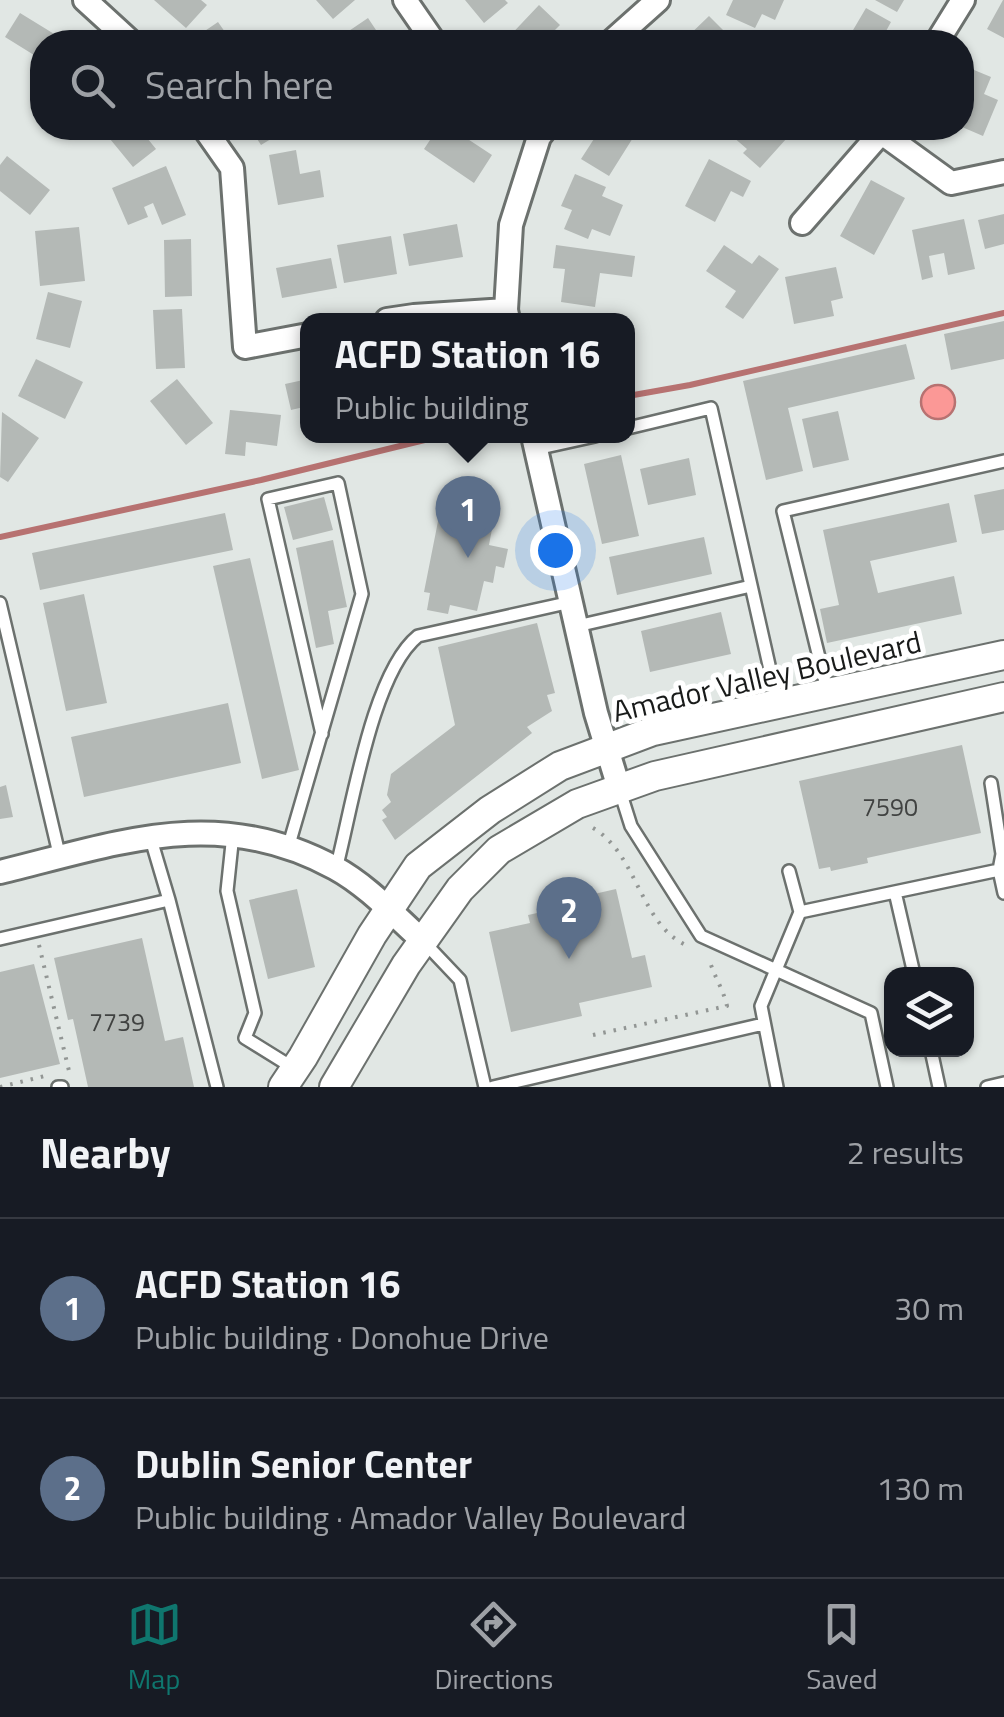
<!DOCTYPE html>
<meta charset="utf-8">
<style>
body{margin:0;font-family:"Titillium Web",sans-serif;background:#20242c;color:#f1f3f6}
.controls{position:absolute;right:30px;bottom:30px;display:grid;overflow:hidden;border-radius:20px;box-shadow:0 2px 8px #0004}
.controls button{width:90px;height:90px;display:grid;place-items:center;padding:0;border:0;border-bottom:2px solid #363941;background:#171b24;color:#f1f3f6;font:50px sans-serif}
.you{position:absolute;left:555px;top:550px;width:35px;height:35px;margin:-25px;border:8px solid #fff;border-radius:50%;background:#1a73e8;box-shadow:0 0 0 15px #1a73e833}
.badge{display:grid;place-items:center;width:65px;height:65px;border-radius:50%;background:#0f766e;color:#fff;font-size:32px;font-weight:700}
.pin{position:absolute;translate:-50% -82px;filter:drop-shadow(0 2px 5px #0008)}
.pin::after{content:'';position:absolute;top:52px;width:35px;height:30px;background:inherit;clip-path:polygon(0 0,100% 0,50% 100%)}
.popup{position:absolute;left:300px;top:313px;width:335px;height:130px;box-sizing:border-box;display:grid;place-content:center;border-radius:20px;background:#171b24;filter:drop-shadow(0 2px 8px #0005);font-size:32px;white-space:nowrap;color:#9ea1a6}
.popup b{font-size:38px;color:#f1f3f6}
.popup::after{content:'';position:absolute;left:50%;top:100%;margin-left:-20px;border:20px solid transparent;border-top-color:#171b24}
.list{margin:0;padding:0;list-style:none}
h2{display:flex;justify-content:space-between;align-items:center;height:130px;margin:0;padding:0 40px;font-size:42px}
h2 small{font-size:32px;font-weight:400;color:#9ea1a6}
.list li{display:grid;grid-template-columns:65px 1fr auto;gap:30px;align-items:center;box-sizing:border-box;height:180px;padding:0 40px;border-top:2px solid #363941}
.list b{display:block;font-size:38px;white-space:nowrap}
.list p{margin:0;font-size:32px;white-space:nowrap;color:#9ea1a6}
.list em{font-size:32px;font-style:normal;color:#9ea1a6}
.icon{flex:none;width:55px;height:55px;fill:none;stroke:currentColor;stroke-width:2;stroke-linecap:round;stroke-linejoin:round}
.map{position:relative;flex:none;width:1004px;height:1087px;overflow:hidden}
.search{position:absolute;background:#171b24;box-shadow:0 2px 8px #0004;left:30px;right:30px;top:30px;height:110px;display:flex;align-items:center;gap:25px;box-sizing:border-box;padding:0 35px;border-radius:40px;color:#9ea1a6;font-size:38px}
.sheet{height:490px;background:#171b24}
nav{display:flex;justify-content:space-around;align-items:center;box-sizing:border-box;height:140px;border-top:2px solid #363941;background:#171b24;font-size:28px;color:#9ea1a6}
nav a{display:grid;justify-items:center;gap:5px}
nav .on{color:#0f766e}
.map>svg:first-child{display:block}
.water{fill:#fb9896;stroke:#b77271;stroke-width:2.5}
.lines{fill:none;stroke-linecap:round;stroke-linejoin:round}
.stream{stroke:#b77271;stroke-width:6}
.building{fill:#b4b9b6}
.service-casing{stroke:#6c716e;stroke-width:16}
.minor-casing{stroke:#6c716e;stroke-width:28}
.tertiary-casing{stroke:#6c716e;stroke-width:32}
.path{stroke:#929694;stroke-width:4;stroke-dasharray:2.5 8;stroke-linecap:butt}
.service{stroke:#fff;stroke-width:11}
.minor{stroke:#fff;stroke-width:22}
.tertiary{stroke:#fff;stroke-width:28}
.labels{text-anchor:middle;stroke-width:10;stroke-linejoin:round;paint-order:stroke}
.number-label{font-size:25px;fill:#404241}
.street-label{font-size:30px;fill:#191b1a;stroke:#fff}
</style>
<div class="map">
<svg width="1004" height="1087" viewBox="0 0 1004 1087">
<rect width="100%" height="100%" fill="#e1e7e4"/>
<path class="water" d="M921 402a17 17 0 1 1 34 0a17 17 0 1 1-34 0Z"/>
<g class="lines">
<path class="stream" d="M628,396L690,385L1004,313
M0,537L261,480L441,436"/>
</g>
<path class="building" d="M154,0H201L207,5L186,28Z
M316,0H355L333,19Z
M465,0H505L508,3L484,23Z
M733,0H784L775,20L762,14L755,28L726,15Z
M875,0H904L897,12Z
M1003,0H1004V38L987,29Z
M539,5L560,25L543,42H504Z
M866,8L891,22L880,42H846Z
M20,13L64,40L42,42V60L5,37Z
M709,16L727,34L722,39L725,42H682Z
M368,18L384,42H344L340,37Z
M218,22L232,42H195L193,39Z
M962,65L991,77L984,94L998,100L983,136L962,127Z
M101,128H139L156,149L133,167Z
M250,128H289L261,145Z
M438,128H451L492,155L474,183L424,149Z
M601,128H628L636,133L609,176L581,159Z
M727,128H796L760,168L743,153L747,149L725,130Z
M296,150L300,174L320,170L324,197L278,205L269,155Z
M7,156L50,190L30,215L0,191V165Z
M709,159L751,181L743,197L731,191L715,222L685,206Z
M166,166L186,215L162,225L153,203L144,207L148,217L128,225L112,188Z
M575,174L606,187L602,196L623,205L610,236L592,229L588,239L564,229L572,210L561,206Z
M871,180L905,198L874,255L840,236Z
M1004,214V244L985,249L978,220Z
M964,219L975,269L948,275L944,253L929,256L933,277L922,280L912,230Z
M457,224L463,257L409,266L403,234Z
M79,227L85,281L40,286L35,231Z
M391,236L397,274L344,283L337,245Z
M191,239L192,296L165,297L164,240Z
M556,245L635,256L632,277L600,273L595,307L561,302L565,269L553,268Z
M724,245L752,264L759,255L779,269L743,319L725,307L736,291L706,271Z
M331,258L337,288L282,298L276,268Z
M836,267L843,298L831,301L834,316L794,324L785,277Z
M48,292L82,301L70,348L36,339Z
M182,309L185,368L156,369L153,310Z
M1004,321V359L951,370L944,334Z
M906,344L915,379L788,408L803,471L766,480L743,381Z
M36,359L83,382L65,419L18,396Z
M177,379L213,423L186,445L150,401Z
M308,379V406L291,410L285,384Z
M230,410L281,415L277,446L246,442L245,456L225,454Z
M838,411L849,460L813,468L802,419Z
M2,412L39,438L8,482L0,477Z
M621,455L639,536L602,544L584,464Z
M689,458L696,495L648,505L640,469Z
M1004,489V530L982,534L974,495Z
M444,491L488,500L482,527L492,529L489,545L508,549L504,568L496,566L493,583L484,581L477,611L450,605L448,614L427,610L430,593L424,592Z
M324,497L333,530L293,540L284,507Z
M949,503L957,542L870,561L878,593L954,576L962,614L827,643L820,609L839,605L823,530Z
M225,513L233,550L40,590L32,553Z
M704,537L712,574L617,595L609,557Z
M333,540L347,607L328,611L334,644L316,648L296,548Z
M250,558L299,770L262,779L213,566Z
M84,594L107,703L66,711L43,603Z
M721,612L731,654L650,672L641,631Z
M537,623L555,693L547,695L552,711L527,727L532,733L395,840L382,820L387,817L382,810L391,802L387,795L391,774L455,725L438,647Z
M228,703L241,763L84,797L71,737Z
M962,745L981,833L867,858L868,863L831,871L830,867L819,869L799,781Z
M6,785L13,817L0,819V787Z
M297,889L315,967L268,979L249,900Z
M616,889L632,958L645,955L652,987L579,1003L582,1016L511,1032L489,932L530,923L528,915L583,903L581,897Z
M142,938L165,1041L183,1037L194,1087H88L73,1019L68,1020L54,958Z
M34,964L60,1064L0,1078V972Z"/>
<g class="lines">
<g class="service-casing">
<path id="service" d="M628,428L711,408L778,705
M536,449L595,436
M0,603L60,858
M577,626L751,586
M828,694L783,511L1004,461
M991,783L1002,854L999,870
M619,788L631,826L701,936L871,1013L887,1087
M233,834L227,891L255,1013L245,1038L295,1069
M150,836L169,900
M288,848L362,594L338,483L268,499L322,734
M336,869C352,809 372,673 418,636L571,602
M789,871L800,912
M895,892L914,974
M0,939L169,900L217,1087
M423,941L460,980L485,1087
M931,1050L939,1087
M58,1087H62
M493,1087L763,1024
M777,1087L761,1006L800,912L999,870L1004,893
M987,1087L1004,1083"/>
</g>
<g class="minor-casing">
<path id="minor" d="M85,0L131,42
M405,0L434,42
M611,42L658,0
M937,42L963,0
M204,128L232,168L245,347L308,335
M882,133L951,183L1004,172
M802,223L885,128
M387,320L414,316L506,310
M508,320L506,310L511,225L539,137L546,128
M533,436L596,713L619,788
M0,872C119,843 218,804 335,868C368,886 395,916 423,941"/>
</g>
<g class="tertiary-casing">
<path id="tertiary" d="M283,1087L303,1057L372,935L418,866L490,810L560,766L653,731L1004,655
M334,1087L406,965L460,889L499,850L577,804L655,776L1004,697"/>
</g>
<path class="path" d="M593,828C638,854 640,926 688,946
M39,945L69,1071
M593,1035L727,1006C723,988 713,975 709,958
M0,1087L49,1075"/>
<use href="#service" class="service"/>
<use href="#minor" class="minor"/>
<use href="#tertiary" class="tertiary"/>
</g>
<g class="labels">
<g class="number-label">
<text x="890" y="816">7590</text>
<text x="117" y="1031">7739</text>
</g>
<g class="street-label">
<text transform="translate(767 677) rotate(-13)" y="10">Amador Valley Boulevard</text>
</g>
</g>
</svg>
<div class="controls">
<button><svg class="icon" aria-label="layers" viewBox="0 0 24 24"><path d="M12 4l9 5-9 5-9-5zM3 14l9 5 9-5"/></svg></button>
</div>
<div class="you"></div>
<div class="pin badge" style="left:468px;top:558px;background:#5c6f8a">1</div>
<div class="popup"><b>ACFD Station 16</b>Public building</div>
<div class="pin badge" style="left:569px;top:959px;background:#5c6f8a">2</div>
<div class="search"><svg class="icon" aria-label="search" viewBox="0 0 24 24"><circle cx="10" cy="10" r="6"/><path d="M15 15l6 6"/></svg>Search here</div>
</div>
<section class="sheet">
<h2>Nearby<small>2 results</small></h2>
<ul class="list">
<li><span class="badge" style="background:#5c6f8a">1</span><div><b>ACFD Station 16</b><p>Public building · Donohue Drive</p></div><em>30 m</em></li>
<li><span class="badge" style="background:#5c6f8a">2</span><div><b>Dublin Senior Center</b><p>Public building · Amador Valley Boulevard</p></div><em>130 m</em></li>
</ul>
</section>
<nav>
<a class="on"><svg class="icon" aria-label="map" viewBox="0 0 24 24"><path d="M3 6l6-2 6 2 6-2v14l-6 2-6-2-6 2zM9 4v14M15 6v14"/></svg>Map</a>
<a><svg class="icon" aria-label="directions" viewBox="0 0 24 24"><path d="M12 3l9 9-9 9-9-9zM9 14v-3h6M13 9l2 2-2 2"/></svg>Directions</a>
<a><svg class="icon" aria-label="saved" viewBox="0 0 24 24"><path d="M7 4h10v16l-5-4-5 4z"/></svg>Saved</a>
</nav>
